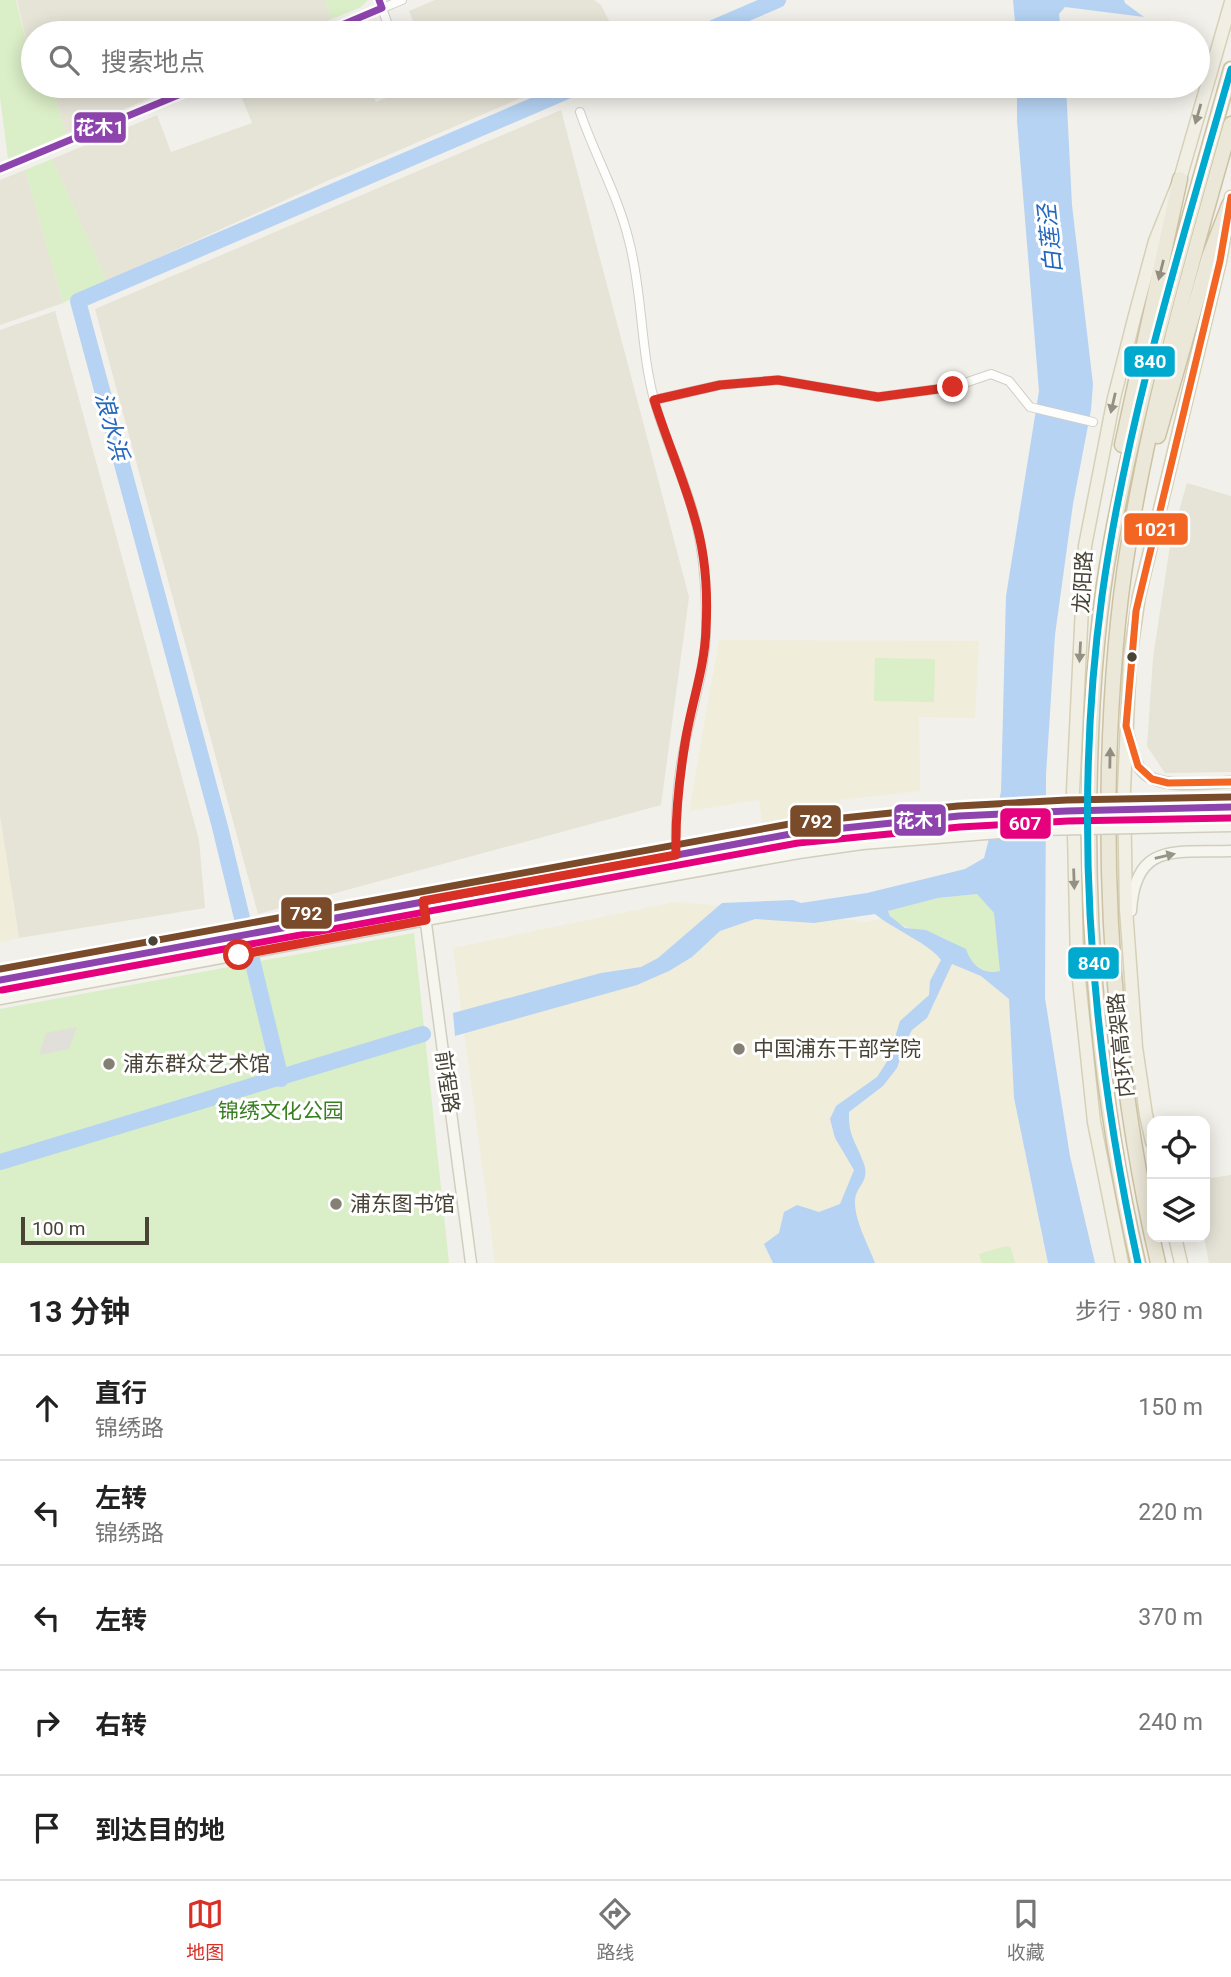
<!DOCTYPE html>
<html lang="zh">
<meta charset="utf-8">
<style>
body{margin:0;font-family:Roboto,"Noto Sans SC",sans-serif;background:#f2f2f2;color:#222}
.controls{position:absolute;right:21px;bottom:21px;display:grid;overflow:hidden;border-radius:14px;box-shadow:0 4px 18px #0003}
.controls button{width:63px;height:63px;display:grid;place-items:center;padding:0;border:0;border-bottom:2px solid #e0e0e0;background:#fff;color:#222;font:35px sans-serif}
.scale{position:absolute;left:21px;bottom:18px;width:128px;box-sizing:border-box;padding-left:7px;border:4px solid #484335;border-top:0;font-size:19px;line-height:24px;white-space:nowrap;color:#484335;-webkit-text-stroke:5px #fff;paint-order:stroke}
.stop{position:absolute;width:21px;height:21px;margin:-16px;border:5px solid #d93025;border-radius:50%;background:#fff}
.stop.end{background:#d93025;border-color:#fff;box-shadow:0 2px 7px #0008}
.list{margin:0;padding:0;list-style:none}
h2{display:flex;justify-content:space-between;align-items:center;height:91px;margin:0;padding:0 28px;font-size:30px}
h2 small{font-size:23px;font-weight:400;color:#767676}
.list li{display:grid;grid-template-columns:46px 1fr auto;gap:21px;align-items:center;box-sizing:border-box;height:105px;padding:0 28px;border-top:2px solid #e0e0e0}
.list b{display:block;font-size:26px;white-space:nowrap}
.list p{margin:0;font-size:23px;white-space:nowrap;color:#767676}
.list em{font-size:23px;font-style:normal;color:#767676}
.icon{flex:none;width:38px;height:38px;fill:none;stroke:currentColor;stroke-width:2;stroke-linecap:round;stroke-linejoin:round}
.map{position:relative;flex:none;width:1231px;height:1263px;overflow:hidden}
.search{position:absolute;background:#fff;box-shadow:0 4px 18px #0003;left:21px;right:21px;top:21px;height:77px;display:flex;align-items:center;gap:18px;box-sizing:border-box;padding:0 24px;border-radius:38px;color:#767676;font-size:26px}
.sheet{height:616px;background:#fff}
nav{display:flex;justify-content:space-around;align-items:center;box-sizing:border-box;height:98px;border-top:2px solid #e0e0e0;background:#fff;font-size:19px;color:#767676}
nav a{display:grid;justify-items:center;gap:4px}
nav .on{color:#d93025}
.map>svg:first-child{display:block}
.residential{fill:#e6e3d7}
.education{fill:#f0eddb}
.green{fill:#daeec7}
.parking{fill:#e1dfda}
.water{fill:#b6d3f3;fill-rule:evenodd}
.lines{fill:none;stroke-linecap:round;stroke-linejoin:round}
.river{stroke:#b6d3f3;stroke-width:16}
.street-casing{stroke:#d0cec7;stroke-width:10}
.secondary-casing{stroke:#d1cec0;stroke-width:13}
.primary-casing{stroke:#d5d0b6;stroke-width:15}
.highway-casing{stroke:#ccc2a3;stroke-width:17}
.street{stroke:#fdfdfc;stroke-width:8}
.secondary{stroke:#f7f6ee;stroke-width:10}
.primary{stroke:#f1efe4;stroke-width:12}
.highway{stroke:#ece8d9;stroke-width:14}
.secondary-bridge-casing{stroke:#d1cec0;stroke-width:13;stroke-linecap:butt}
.secondary-bridge{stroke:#f7f6ee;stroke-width:10}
.bus-1-casing{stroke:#fff;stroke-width:12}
.bus-2-casing{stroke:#fff;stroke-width:12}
.bus-3-casing{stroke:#fff;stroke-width:12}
.bus-4-casing{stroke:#fff;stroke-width:12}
.bus-5-casing{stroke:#fff;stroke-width:12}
.bus-1{stroke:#8e44ad;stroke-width:7}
.bus-2{stroke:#e5007d;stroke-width:7}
.bus-3{stroke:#7a4b2a;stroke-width:7}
.bus-4{stroke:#00a9ce;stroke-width:7}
.bus-5{stroke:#f26522;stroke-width:7}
.oneway{fill:#949084}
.oneway2{fill:#928d7f}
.oneway3{fill:#979488}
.route{stroke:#d93025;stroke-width:9}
.bus-dot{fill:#484335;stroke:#fff;stroke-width:2.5}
.poi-dot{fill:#848074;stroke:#fff;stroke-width:2.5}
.labels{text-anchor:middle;stroke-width:6;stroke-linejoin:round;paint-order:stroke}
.street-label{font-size:21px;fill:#484335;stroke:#fff}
.poi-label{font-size:21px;fill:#484335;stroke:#fff;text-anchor:start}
.park-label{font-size:21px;fill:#397f22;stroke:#fff}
.water-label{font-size:23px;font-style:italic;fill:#2468be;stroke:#fff}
.line-badge{stroke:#fff;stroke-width:2.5}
.badge-label{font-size:19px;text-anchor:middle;font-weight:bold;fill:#fff}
</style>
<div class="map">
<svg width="1231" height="1263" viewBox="0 0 1231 1263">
<rect width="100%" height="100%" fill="#f2f0ea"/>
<path class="residential" d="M17,0H325L332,19L299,33H33V52L29,53Z
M435,0H594L601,5L615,33H418L409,11Z
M52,86H178L66,134Z
M237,86H370L376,102L418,86H549L327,181L107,281L52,159L157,115L171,152L252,123Z
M561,110L689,597L661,805L258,914L95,309Z
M25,170L63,303L0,325V180Z
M55,311L199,840L205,908L19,938L0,817V330Z
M1187,483L1231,496V772L1165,773L1147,746L1153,658L1171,539Z
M1231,1175V1263H1209L1204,1237L1205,1179Z"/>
<path class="education" d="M719,640L979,641L975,718L919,717L920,791L840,800L841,818L763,830L759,800L689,811Z
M0,817L19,938L0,942Z
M1004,892L1014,1098L1048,1263H495L453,948L675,902L759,909L866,922Z"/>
<path class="green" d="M0,0H16L29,53L33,52V86H52L66,134L8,159L0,97Z
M325,0H368L361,7L332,19Z
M52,159L107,281L63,303L25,170Z
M875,658L935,659L934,702L874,701Z
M977,894L994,913L1001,972C975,976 965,949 946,939C927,929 895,931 888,911L938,898Z
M414,933L449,1263H0V1009Z
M1006,1246L1011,1248L1015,1263H982L979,1254Z"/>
<path class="parking" d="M77,1027L69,1049L39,1055L46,1033Z"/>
<path class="water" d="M1013,0H1124L1125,3L1144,17L1065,7L1059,14L1061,33H1016Z
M1017,86H1066L1072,205L1093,384L1091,410L1073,504L1055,635L1046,775L1045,998L1070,1156L1095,1263H1048L1014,1098L1009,999L981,976L952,964L927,1018L912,1030L906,1041L897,1068L883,1086L849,1112C848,1137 857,1143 864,1164C870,1182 856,1186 855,1200C854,1220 868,1244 875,1263H773L764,1244L779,1233L784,1212L797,1205L819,1212L840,1204L854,1170L835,1138L830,1119L836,1106L877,1077L888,1060L900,1021L929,995L930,981L941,960C930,944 893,929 875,914L814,923L755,919L720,931L692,957L669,971L637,985L455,1036L453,1013L601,973L641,967L658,958L722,903L793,900L801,903L867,893L965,869L984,858L1001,792L1006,596L1039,391L1017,121ZM977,894L994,913L1000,971C983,975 971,965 966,949L926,930L905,928L890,916L888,911L938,898Z"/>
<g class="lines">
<path class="river" d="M701,33L778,0
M281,1079L220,827L78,301L579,86
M0,1162L423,1034"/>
<g class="street-casing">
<path id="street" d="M379,0L391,33
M323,33L402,0
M580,112C595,156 618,195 629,241C643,294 640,350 655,403C666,443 685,479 695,519C704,553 706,588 706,624C707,663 694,701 686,739C677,776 675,817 676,855
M0,169L200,86
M654,400L720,385L778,380L878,397L953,387L991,374L1009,381L1030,407L1093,422"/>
</g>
<g class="secondary-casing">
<path id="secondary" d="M1129,736C1132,748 1134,763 1143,772C1160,790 1208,783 1231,782
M423,901L471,1263
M1131,911C1135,841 1176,853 1231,851
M0,980L796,833L859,824
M0,999L426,920L799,853L862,844"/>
</g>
<g class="primary-casing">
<path id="primary" d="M1152,1142L1146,1115L1136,1047L1126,909L1124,790L1130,658L1139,596L1220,261L1231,197
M1175,1237L1181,1263
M1122,1263L1094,1122L1077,961L1073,791L1085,546L1114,398L1134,319L1155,241L1180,179L1231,2"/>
</g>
<g class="highway-casing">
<path id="highway" d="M1158,436L1209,257L1229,205
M1122,445L1180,179
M1138,1263C1100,1100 1085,934 1090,766C1092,691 1097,616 1111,542C1141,382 1187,225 1231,69
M1158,1263C1120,1100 1105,934 1109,767C1111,694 1116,620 1128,547C1151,404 1191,264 1231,124"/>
</g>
<use href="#street" class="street"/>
<use href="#secondary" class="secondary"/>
<use href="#primary" class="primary"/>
<use href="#highway" class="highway"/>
<g class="secondary-bridge-casing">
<path id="secondary-bridge" d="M859,824L1036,810L1231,807
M862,844L1037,830L1231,826"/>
</g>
<use href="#secondary-bridge" class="secondary-bridge"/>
<g class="bus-1-casing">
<path id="bus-1" d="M323,33L382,8L379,0
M0,169L200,86
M0,980L796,833L959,816L1067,811L1231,807"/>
</g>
<g class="bus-2-casing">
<path id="bus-2" d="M2,990L798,843L960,827L1068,821L1231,818"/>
</g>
<g class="bus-3-casing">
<path id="bus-3" d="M0,969L795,823L958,806L1067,800L1231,797"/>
</g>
<g class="bus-4-casing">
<path id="bus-4" d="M1138,1263C1091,1046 1072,818 1102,596C1127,417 1182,242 1231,69"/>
</g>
<g class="bus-5-casing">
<path id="bus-5" d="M1231,197L1220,261L1136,611L1126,726L1138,766L1152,779L1168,783L1231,782"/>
</g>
<use href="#bus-1" class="bus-1"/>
<use href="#bus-2" class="bus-2"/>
<use href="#bus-3" class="bus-3"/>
<use href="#bus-4" class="bus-4"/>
<use href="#bus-5" class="bus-5"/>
</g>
<defs><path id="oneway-solid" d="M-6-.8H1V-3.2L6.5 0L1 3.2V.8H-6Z" transform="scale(1.75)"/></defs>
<g class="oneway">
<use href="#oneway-solid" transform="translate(1198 114) rotate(106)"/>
<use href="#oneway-solid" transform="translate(1113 403) rotate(103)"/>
<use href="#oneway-solid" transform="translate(1080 652) rotate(93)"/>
<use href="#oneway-solid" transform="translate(1074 879) rotate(88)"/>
</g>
<g class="oneway2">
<use href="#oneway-solid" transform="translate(1161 270) rotate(104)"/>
<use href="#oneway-solid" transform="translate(1110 758) rotate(-89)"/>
</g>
<use class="oneway3" href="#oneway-solid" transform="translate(1165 856) rotate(-13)"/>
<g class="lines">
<path class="route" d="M239,955L426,920L423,901L676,855C675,818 679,780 685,743C691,704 705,668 706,628C708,591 705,551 694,516C683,477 666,439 654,400L720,385L778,380L878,397L953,387"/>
</g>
<g class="bus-dot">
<circle cx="1132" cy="657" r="6"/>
<circle cx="153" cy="941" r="6"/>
</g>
<g class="poi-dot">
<circle cx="739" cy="1049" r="7"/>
<circle cx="109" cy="1064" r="7"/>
<circle cx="336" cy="1204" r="7"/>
</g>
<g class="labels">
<g class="street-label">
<text transform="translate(1083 582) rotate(-87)" y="7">龙阳路</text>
<text transform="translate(1121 1045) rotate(-96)" y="7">内环高架路</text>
<text transform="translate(447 1082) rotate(82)" y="7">前程路</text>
</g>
<g class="poi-label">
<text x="753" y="1056">中国浦东干部学院</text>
<text x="123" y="1071">浦东群众艺术馆</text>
<text x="350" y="1211">浦东图书馆</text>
</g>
<g class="park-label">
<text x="281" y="1118">锦绣文化公园</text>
</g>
<g class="water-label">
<text transform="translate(1050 239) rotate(-96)" y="8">白莲泾</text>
<text transform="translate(112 426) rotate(75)" y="8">浪水浜</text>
</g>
</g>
<g class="line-badge">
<rect x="73" y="111" width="54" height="33" rx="7" fill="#8e44ad"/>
<rect x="1123" y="345" width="53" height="33" rx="7" fill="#00a9ce"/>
<rect x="1123" y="512" width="66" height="34" rx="7" fill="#f26522"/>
<rect x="893" y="803" width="54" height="34" rx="7" fill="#8e44ad"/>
<rect x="789" y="804" width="53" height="34" rx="7" fill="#7a4b2a"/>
<rect x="999" y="807" width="53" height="33" rx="7" fill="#e5007d"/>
<rect x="280" y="896" width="53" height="34" rx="7" fill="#7a4b2a"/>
<rect x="1067" y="946" width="53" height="34" rx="7" fill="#00a9ce"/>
</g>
<g class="badge-label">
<text x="100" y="134">花木1</text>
<text x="1150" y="368">840</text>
<text x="1156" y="536">1021</text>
<text x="920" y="827">花木1</text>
<text x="816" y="828">792</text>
<text x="1025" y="830">607</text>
<text x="306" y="920">792</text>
<text x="1094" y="970">840</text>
</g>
</svg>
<div class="controls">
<button><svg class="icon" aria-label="locate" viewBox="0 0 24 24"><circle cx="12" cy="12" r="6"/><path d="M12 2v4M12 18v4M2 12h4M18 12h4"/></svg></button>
<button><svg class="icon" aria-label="layers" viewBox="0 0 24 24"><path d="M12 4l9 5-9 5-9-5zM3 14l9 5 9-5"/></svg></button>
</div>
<div class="scale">100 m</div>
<div class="stop" style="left:239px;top:955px"></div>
<div class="stop end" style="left:953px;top:387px"></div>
<div class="search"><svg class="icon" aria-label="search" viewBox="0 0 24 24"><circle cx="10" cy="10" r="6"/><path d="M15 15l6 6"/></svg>搜索地点</div>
</div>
<section class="sheet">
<h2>13 分钟<small>步行 · 980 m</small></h2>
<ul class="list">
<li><svg class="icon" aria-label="ahead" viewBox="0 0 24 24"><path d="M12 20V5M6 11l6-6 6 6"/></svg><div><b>直行</b><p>锦绣路</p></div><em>150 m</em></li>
<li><svg class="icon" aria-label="left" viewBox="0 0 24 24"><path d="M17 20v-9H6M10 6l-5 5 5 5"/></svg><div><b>左转</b><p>锦绣路</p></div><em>220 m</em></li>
<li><svg class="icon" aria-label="left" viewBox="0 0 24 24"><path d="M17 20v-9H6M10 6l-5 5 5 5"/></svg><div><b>左转</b></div><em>370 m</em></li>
<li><svg class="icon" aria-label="right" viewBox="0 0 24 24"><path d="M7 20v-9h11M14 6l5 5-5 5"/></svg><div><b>右转</b></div><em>240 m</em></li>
<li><svg class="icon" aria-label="arrive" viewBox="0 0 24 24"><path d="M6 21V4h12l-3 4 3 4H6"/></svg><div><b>到达目的地</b></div></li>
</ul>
</section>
<nav>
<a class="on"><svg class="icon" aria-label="map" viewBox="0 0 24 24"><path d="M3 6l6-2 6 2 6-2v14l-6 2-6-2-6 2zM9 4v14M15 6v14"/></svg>地图</a>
<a><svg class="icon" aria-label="directions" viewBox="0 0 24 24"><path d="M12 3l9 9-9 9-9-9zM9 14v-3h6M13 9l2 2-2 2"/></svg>路线</a>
<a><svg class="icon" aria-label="saved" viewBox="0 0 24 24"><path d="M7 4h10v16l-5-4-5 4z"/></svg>收藏</a>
</nav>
